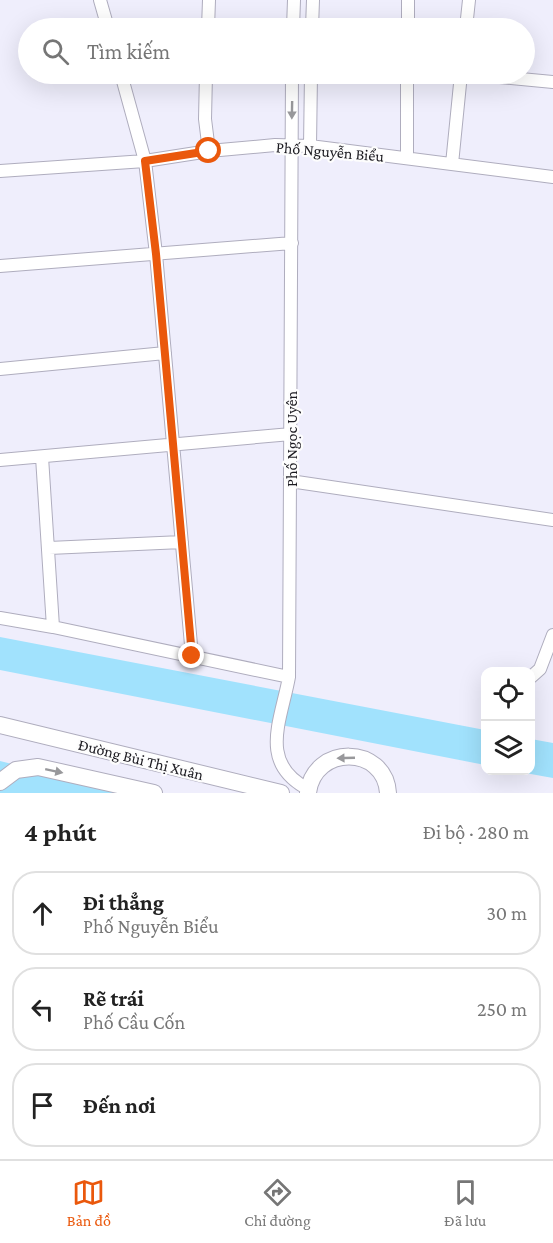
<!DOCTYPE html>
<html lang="vi">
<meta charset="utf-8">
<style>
body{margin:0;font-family:"Crimson Pro",serif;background:#f6f6f6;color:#222}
.controls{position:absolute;right:18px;bottom:18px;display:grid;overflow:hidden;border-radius:12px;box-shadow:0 6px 24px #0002}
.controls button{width:54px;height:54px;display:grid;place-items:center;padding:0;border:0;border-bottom:2px solid #e0e0e0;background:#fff;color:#222;font:30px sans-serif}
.stop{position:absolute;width:18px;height:18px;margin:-14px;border:4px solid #ea580c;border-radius:50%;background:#fff}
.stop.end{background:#ea580c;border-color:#fff;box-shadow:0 2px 6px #0008}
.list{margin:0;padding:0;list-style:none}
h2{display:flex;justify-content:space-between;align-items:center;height:78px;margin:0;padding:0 24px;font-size:26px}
h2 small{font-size:20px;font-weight:400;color:#767676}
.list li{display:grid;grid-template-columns:39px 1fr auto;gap:18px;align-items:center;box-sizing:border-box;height:84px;margin:0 12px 12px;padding:0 12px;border:2px solid #e0e0e0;border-radius:24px}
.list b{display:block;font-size:22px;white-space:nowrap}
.list p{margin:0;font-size:20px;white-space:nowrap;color:#767676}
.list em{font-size:20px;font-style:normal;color:#767676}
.icon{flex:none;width:33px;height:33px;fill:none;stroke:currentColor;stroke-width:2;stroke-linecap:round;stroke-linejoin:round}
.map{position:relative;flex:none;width:553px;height:793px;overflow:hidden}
.search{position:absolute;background:#fff;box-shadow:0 6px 24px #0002;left:18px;right:18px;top:18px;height:66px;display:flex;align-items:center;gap:15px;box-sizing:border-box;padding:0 21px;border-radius:33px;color:#767676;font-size:22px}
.sheet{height:366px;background:#fff}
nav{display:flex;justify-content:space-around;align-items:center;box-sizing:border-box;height:84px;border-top:2px solid #e0e0e0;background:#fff;font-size:16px;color:#767676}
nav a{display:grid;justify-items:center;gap:3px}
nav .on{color:#ea580c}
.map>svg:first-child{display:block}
.water{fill:#a1e2fd}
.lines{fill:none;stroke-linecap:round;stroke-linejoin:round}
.street-casing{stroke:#afadbe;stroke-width:14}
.secondary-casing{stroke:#afadbe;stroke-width:18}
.street{stroke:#fff;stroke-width:12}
.secondary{stroke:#fff;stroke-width:16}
.oneway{fill:#98989b}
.route{stroke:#ea580c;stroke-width:8}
.labels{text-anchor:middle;stroke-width:4.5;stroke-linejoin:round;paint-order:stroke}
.street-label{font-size:16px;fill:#1b1a20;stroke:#fdfdfd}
</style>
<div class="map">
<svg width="553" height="793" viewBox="0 0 553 793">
<rect width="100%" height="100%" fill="#efeefc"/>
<path class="water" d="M0,637L485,730V765L0,670Z
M531,739L553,743V778L514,771L530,770Z
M0,761L128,793H0Z"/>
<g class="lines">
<g class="street-casing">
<path id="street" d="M100,0L108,28
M208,28L209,0
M293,28L294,0
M312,28L313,0
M408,28V0
M466,28L469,0
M121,74L145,161L156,254L192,656
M206,74L205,119L209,151
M292,74L289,677C281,721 258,763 308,789
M467,74L553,82
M310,146L311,74
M407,158V74
M452,164L461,74
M0,171L145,161L209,151L275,145L310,146L553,177
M0,266L292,243
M0,369L165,353
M42,457L53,627
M0,460L291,434
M290,481L553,520
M49,548L182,542
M0,618L53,627L289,677
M531,677L540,669L553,635"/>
</g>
<g class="secondary-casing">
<path id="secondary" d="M0,725L281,793
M0,782L16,770L38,767L154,793
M308,793C314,744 385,745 388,793"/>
</g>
<use href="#street" class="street"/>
<use href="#secondary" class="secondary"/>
</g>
<defs><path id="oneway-solid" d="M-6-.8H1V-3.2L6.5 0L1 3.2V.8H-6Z" transform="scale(1.5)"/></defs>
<g class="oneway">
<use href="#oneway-solid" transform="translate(292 110) rotate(91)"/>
<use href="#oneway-solid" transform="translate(346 758) rotate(178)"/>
<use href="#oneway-solid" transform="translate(54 771) rotate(12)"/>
</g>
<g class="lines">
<path class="route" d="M192,656L156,254L145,161L209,151"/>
</g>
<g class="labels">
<g class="street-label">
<text transform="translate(330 151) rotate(5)" y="6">Phố Nguyễn Biểu</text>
<text transform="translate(291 439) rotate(-90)" y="6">Phố Ngọc Uyên</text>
<text transform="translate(141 759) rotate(14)" y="6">Đường Bùi Thị Xuân</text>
</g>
</g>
</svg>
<div class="controls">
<button><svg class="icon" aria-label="locate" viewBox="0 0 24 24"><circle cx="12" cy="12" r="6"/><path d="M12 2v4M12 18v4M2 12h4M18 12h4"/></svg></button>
<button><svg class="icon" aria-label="layers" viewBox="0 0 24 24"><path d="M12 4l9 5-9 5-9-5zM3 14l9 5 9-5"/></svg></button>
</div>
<div class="stop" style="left:209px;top:151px"></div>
<div class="stop end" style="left:192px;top:656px"></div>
<div class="search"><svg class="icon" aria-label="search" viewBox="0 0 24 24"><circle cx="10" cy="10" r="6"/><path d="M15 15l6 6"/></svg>Tìm kiếm</div>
</div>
<section class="sheet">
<h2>4 phút<small>Đi bộ · 280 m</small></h2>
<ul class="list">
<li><svg class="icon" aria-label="ahead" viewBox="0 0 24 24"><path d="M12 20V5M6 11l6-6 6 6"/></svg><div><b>Đi thẳng</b><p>Phố Nguyễn Biểu</p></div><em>30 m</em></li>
<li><svg class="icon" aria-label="left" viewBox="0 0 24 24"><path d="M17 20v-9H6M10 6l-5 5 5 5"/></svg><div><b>Rẽ trái</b><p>Phố Cầu Cốn</p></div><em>250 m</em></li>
<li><svg class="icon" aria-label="arrive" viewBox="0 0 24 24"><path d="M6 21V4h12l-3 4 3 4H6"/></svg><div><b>Đến nơi</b></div></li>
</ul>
</section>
<nav>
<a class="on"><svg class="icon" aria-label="map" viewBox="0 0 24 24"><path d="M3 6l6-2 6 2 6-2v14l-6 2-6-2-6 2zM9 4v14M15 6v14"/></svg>Bản đồ</a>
<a><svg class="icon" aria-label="directions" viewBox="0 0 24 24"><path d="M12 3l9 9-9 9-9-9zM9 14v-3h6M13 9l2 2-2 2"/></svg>Chỉ đường</a>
<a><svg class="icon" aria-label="saved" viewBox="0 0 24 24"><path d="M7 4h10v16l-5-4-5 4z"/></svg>Đã lưu</a>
</nav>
